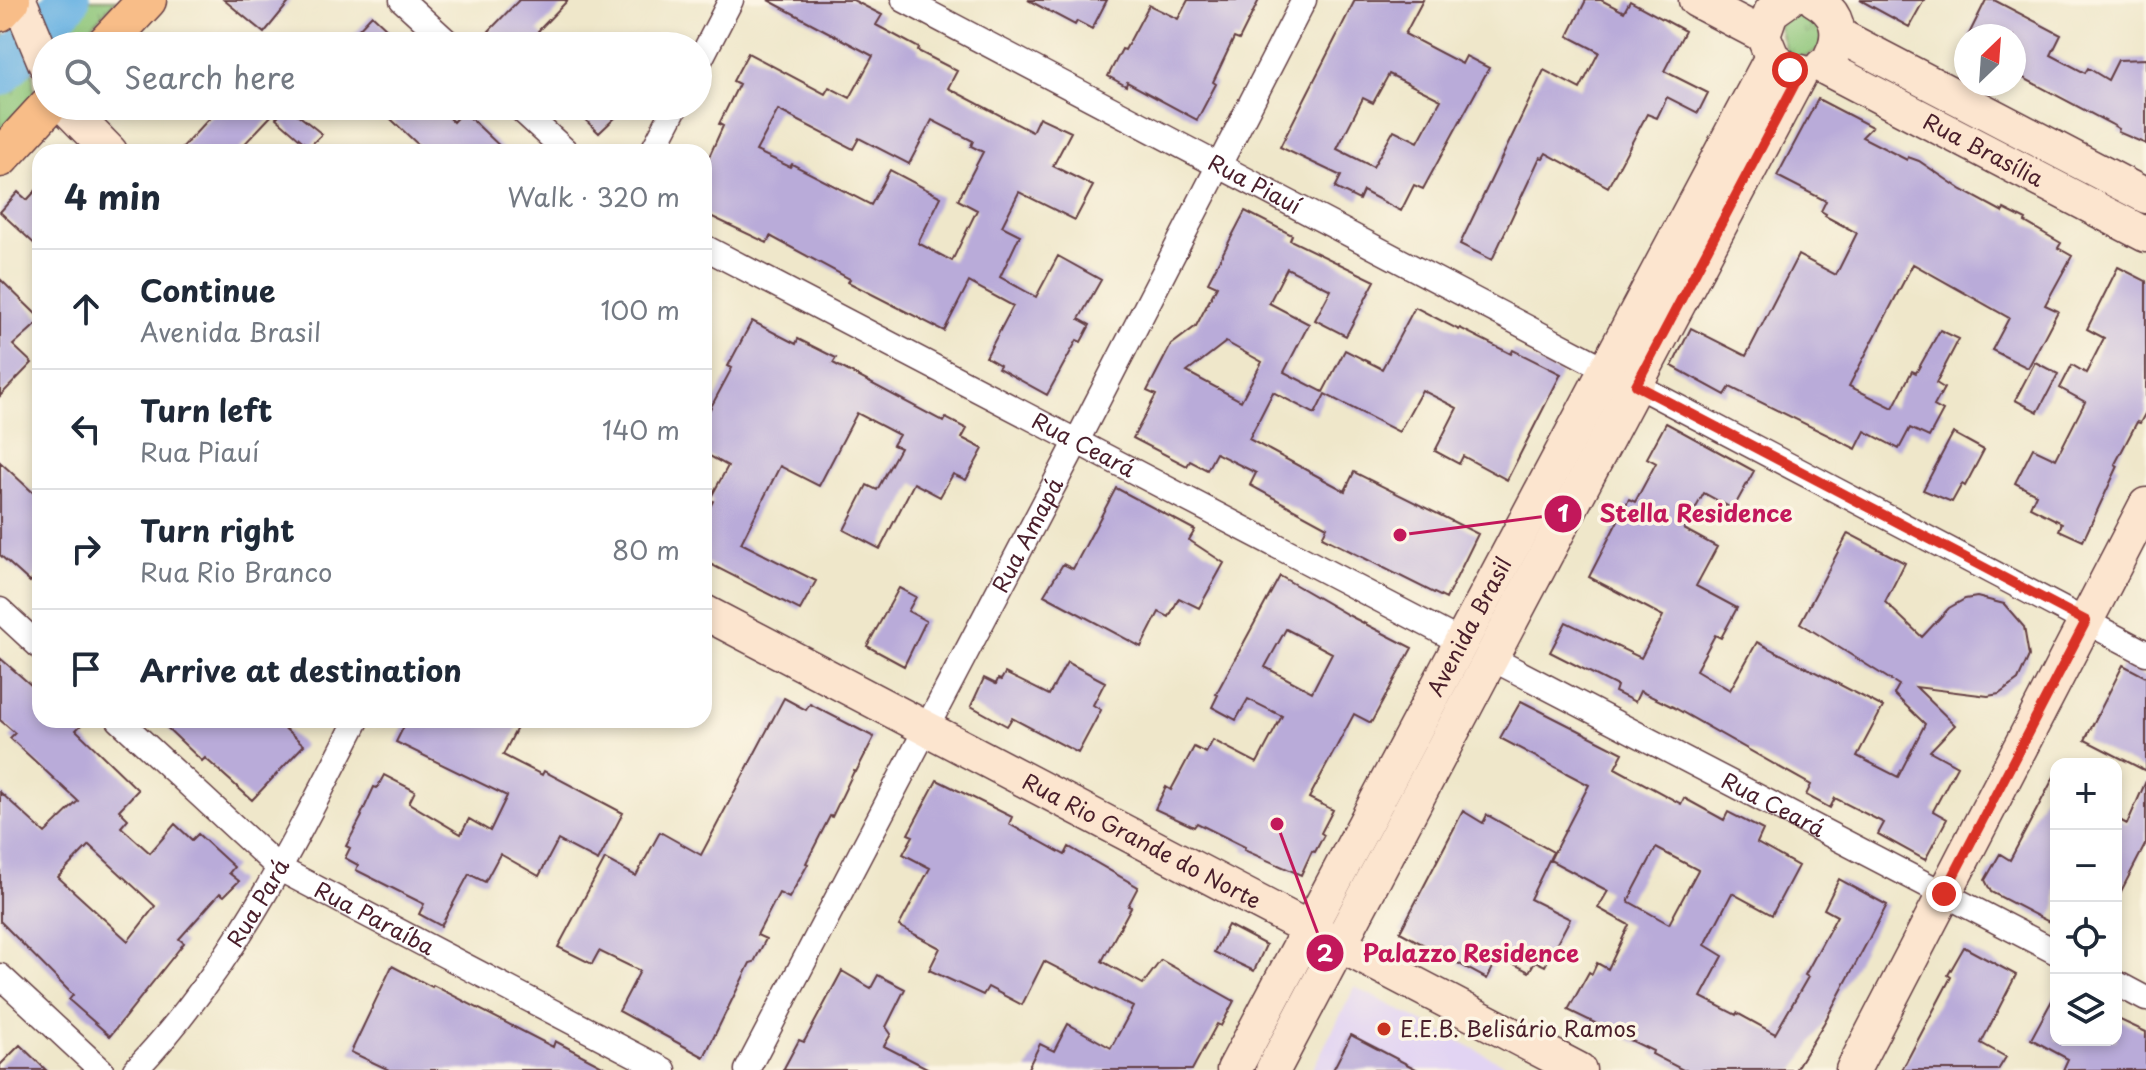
<!DOCTYPE html>
<meta charset="utf-8">
<style>
body{margin:0;font-family:"Playpen Sans",sans-serif;background:#f6f6f7;color:#1f2937}
.controls{position:absolute;right:24px;bottom:24px;display:grid;overflow:hidden;border-radius:16px;box-shadow:0 4px 12px #0003}
.controls button{width:72px;height:72px;display:grid;place-items:center;padding:0;border:0;border-bottom:2px solid #e0e1e3;background:#fff;color:#1f2937;font:40px sans-serif}
.compass{position:absolute;left:1954px;top:24px;width:72px;height:72px;border-radius:50%;background:#fff;box-shadow:0 4px 12px #0003;rotate:25deg}
.stop{position:absolute;width:24px;height:24px;margin:-18px;border:6px solid #d93025;border-radius:50%;background:#fff}
.stop.end{background:#d93025;border-color:#fff;box-shadow:0 2px 8px #0008}
.list{margin:0;padding:0;list-style:none}
h2{display:flex;justify-content:space-between;align-items:center;height:104px;margin:0;padding:0 32px;font-size:34px}
h2 small{font-size:26px;font-weight:400;color:#747a83}
.list li{display:grid;grid-template-columns:52px 1fr auto;gap:24px;align-items:center;box-sizing:border-box;height:120px;padding:0 32px;border-top:2px solid #e0e1e3}
.list b{display:block;font-size:30px;white-space:nowrap}
.list p{margin:0;font-size:26px;white-space:nowrap;color:#747a83}
.list em{font-size:26px;font-style:normal;color:#747a83}
.icon{flex:none;width:44px;height:44px;fill:none;stroke:currentColor;stroke-width:2;stroke-linecap:round;stroke-linejoin:round}
.map{position:relative;flex:none;width:2146px;height:1070px;overflow:hidden}
.search{position:absolute;background:#fff;box-shadow:0 4px 12px #0003;left:32px;top:32px;width:680px;height:88px;display:flex;align-items:center;gap:20px;box-sizing:border-box;padding:0 28px;border-radius:44px;color:#747a83;font-size:30px}
.panel{position:absolute;background:#fff;box-shadow:0 4px 12px #0003;left:32px;top:144px;width:680px;height:584px;border-radius:24px}
.map>svg:first-child{display:block}
.built{fill:#e2d4f3}
.grass{fill:url(#grass-tufts);stroke:#6b7252;stroke-width:2}
.lines{fill:none;stroke-linecap:round;stroke-linejoin:round}
.river{stroke:#6bb3e3;stroke-width:44}
.building{fill:#b9abd9;fill-rule:evenodd}
.street-casing{stroke:#633d43;stroke-width:27}
.secondary-casing{stroke:#633d43;stroke-width:37}
.primary-casing{stroke:#633d43;stroke-width:41}
.street{stroke:#fff;stroke-width:24}
.secondary{stroke:#fce5cf;stroke-width:34}
.primary{stroke:#f8bd88;stroke-width:38}
.route{stroke:#d93025;stroke-width:10}
.poi-dot{fill:#c8321e;stroke:#fcf5e5;stroke-width:3}
.labels{text-anchor:middle;stroke-width:7;stroke-linejoin:round;paint-order:stroke}
.street-label{font-size:22px;fill:#4a1f2b;stroke:#fcf5e5}
.poi-label{font-size:22px;fill:#4a1f2b;stroke:#fcf5e5;text-anchor:start}
.leader{fill:none;stroke:#c2185b;stroke-width:3}
.callout-dot{fill:#c2185b;stroke:#fcf5e5;stroke-width:3}
.mark-label{font-size:24px;text-anchor:middle;font-weight:bold;fill:#fff}
.callout-label{font-size:24px;text-anchor:middle;font-weight:bold;fill:#c2185b;stroke:#fcf5e5;stroke-width:7;stroke-linejoin:round;paint-order:stroke}
</style>
<div class="map">
<svg width="2146" height="1070" viewBox="0 0 2146 1070">
<defs>
<pattern id="grass-tufts" width="24" height="20" patternUnits="userSpaceOnUse" patternTransform="scale(2)"><rect width="24" height="20" fill="#8cc578"/><path d="M3 7l-1-3M5 7V3M7 7l1-3M15 17l-1-3M17 17v-4M19 17l1-3" fill="none" stroke="#749f63"/></pattern>
</defs>
<rect width="100%" height="100%" fill="#fcf5e5"/>
<filter id="ink" filterUnits="userSpaceOnUse"><feTurbulence type="fractalNoise" baseFrequency=".0125" numOctaves="2"/><feDisplacementMap in="SourceGraphic" scale="16" xChannelSelector="R" yChannelSelector="G"/><feConvolveMatrix kernelMatrix="1 2 1 2 8 2 1 2 1" color-interpolation-filters="sRGB"/></filter>
<filter id="wash" filterUnits="userSpaceOnUse"><feTurbulence type="fractalNoise" baseFrequency=".006" numOctaves="4" result="noise"/><feDisplacementMap in="SourceGraphic" scale="32" xChannelSelector="R" yChannelSelector="G"/><feGaussianBlur stdDeviation="1.8" result="paint"/><feColorMatrix in="noise" values="0 0 0 0 0 0 0 0 0 0 0 0 0 0 0 0 0 1.4 0 .05"/><feComposite in="paint" operator="in"/></filter>
<g filter="url(#wash)">
<rect width="100%" height="100%" fill="#efe7ca"/>
<path class="built" d="M1355,987L1515,1070H1312Z"/>
<path class="grass" d="M44,0H116L76,43L69,45L57,36Z
M1796,10H1804L1822,23V46C1809,57 1803,58 1787,54L1778,25Z
M3,34L17,39L33,72L34,97L0,131V37Z"/>
<g class="lines">
<path class="river" d="M0,74L68,0"/>
</g>
<g id="blocks">
<path class="building" d="M224,0H291L264,33Z
M519,0H568L538,31L553,46H504L489,31Z
M768,0H853L882,15L876,25L919,48L918,51L957,71L948,88L1032,132L1039,117L1071,132L1053,166L1093,186L1075,220L1019,192L1002,226L1020,235L1000,277L1036,297L1058,256L1101,280L1079,319L1090,325L1081,342L1077,340L1047,395L998,368L1000,365L986,357L1013,306L969,282L944,331L848,282L850,279L770,236L767,243L704,213V168L723,126L719,124L739,84L733,81L748,53L825,94L829,87L850,98L873,56ZM778,110L853,149L859,138L909,164L932,120L973,141L971,146L983,152L958,200L977,210L952,261L918,243L941,197L890,170L871,205L792,164L790,167L756,151Z
M1028,0H1107L1092,29L1077,21L1075,25Z
M1188,0H1259L1239,40L1234,38L1213,82L1216,84L1197,120L1127,82L1126,86L1108,76L1122,49L1125,50L1149,5L1178,19Z
M1355,0H1423L1405,34L1462,64L1466,56L1489,68L1423,189L1414,185L1401,211L1363,191L1359,200L1335,188L1341,176L1280,147ZM1389,74L1441,100L1418,142L1394,130L1373,167L1337,149L1363,98L1373,103Z
M1586,0H1601L1624,12L1630,1L1685,31L1664,71L1708,93L1698,113L1667,97L1657,118L1647,114L1608,187L1546,153L1543,158L1540,157L1492,260L1460,244L1544,70L1580,89L1599,52L1568,36Z
M1860,0H1924L1909,27Z
M1986,0H1994L2061,35L2051,55L2085,73L2088,68L2108,80L2118,60L2146,59V144L2118,132L2119,129L2111,124L2014,73V36H1968Z
M372,15L405,46H367L354,34Z
M1818,99L1872,127L1862,137L1907,160L1908,157L1919,161L1962,190L2003,212L2004,209L2026,220L2025,222L2061,243L2058,248L2072,256L2045,305L2058,311L2028,368L1992,350L2009,318L1913,264L1849,386L1893,408L1912,371L1916,373L1940,330L1959,339L1936,383L1944,388L1934,406L1943,411L1929,437L1910,428L1899,449L1865,431L1856,449L1730,387L1725,395L1672,366L1691,328L1746,356L1798,255L1836,275L1857,233L1825,216L1826,214L1821,211L1826,201L1777,176Z
M221,106H261L272,115L237,152H178Z
M287,106L322,134L309,147L276,118Z
M377,106H437L453,122L463,111L506,152H426Z
M571,106H607L617,116L599,133Z
M40,186V249L0,212L18,192L27,200Z
M1245,211L1292,235L1290,240L1375,281L1346,336L1315,320L1331,290L1287,268L1269,303L1309,324L1284,372L1323,392L1345,350L1382,369L1415,307L1459,330L1460,328L1511,354L1513,350L1561,374L1507,480L1463,456L1459,464L1435,451L1457,408L1422,390L1399,432L1325,394L1315,414L1273,392L1249,439L1345,491L1354,472L1478,534L1446,599L1322,537L1327,527L1250,485L1256,473L1216,453L1207,470L1190,461L1187,466L1133,438L1156,395L1147,391L1171,345L1196,326L1217,286L1208,282ZM1226,342L1262,362L1241,401L1187,372Z
M2118,267L2146,281V412L2140,423L2137,422L2115,464L2118,466L2083,541L2059,530L2062,523L2030,507L2036,494L2015,483L2033,448L2056,459L2085,402L2060,388L2072,365L2086,373L2104,338L2087,329Z
M0,279L40,318V321L13,345L32,363L0,396Z
M752,321L796,344L798,339L836,358L833,363L944,422L946,418L967,429L962,438L983,449L966,480L953,474L940,497L914,483L880,549L844,530L867,485L877,490L900,448L893,445L899,435L857,413L819,486L780,466L741,543L816,581L800,610L704,561V519L713,501L710,499L728,466L704,453V420L732,368L728,366Z
M2035,362L2058,374L2038,412L2015,400Z
M1666,423L1754,471L1733,509L1704,493L1684,529L1717,547L1696,586L1737,608L1721,638L1715,635L1696,670L1730,690L1757,642L1883,707L1857,756L1898,777L1925,724L1894,694L1899,685L1800,623L1848,533L1905,563L1885,602L1922,637L1949,608L1965,599L1977,597L2004,604L2024,627L2029,656L2018,680L1999,694L1988,696L1916,687L1955,725L1930,751L1957,766L1933,811L1947,819L1925,860L1878,834L1884,823L1835,798L1830,808L1806,795L1811,785L1673,707L1640,691L1635,702L1615,692L1617,686L1550,652L1566,622L1641,658L1663,616L1589,577L1629,499L1635,502L1656,463L1647,458Z
M1953,433L1984,450L1965,486L1962,484L1952,502L1923,490Z
M0,462L40,499V571L30,582L0,555Z
M1116,488L1195,530L1189,540L1224,563L1199,608L1179,598L1169,617L1159,612L1141,647L1044,595L1063,564L1073,569Z
M1280,576L1348,615L1412,648L1371,723L1354,714L1309,798L1333,810L1321,833L1324,835L1315,852L1312,851L1301,875L1244,850L1245,847L1197,823L1194,827L1155,809L1166,787L1171,790L1194,747L1206,753L1213,740L1257,763L1282,716L1248,699L1236,720L1212,707L1218,695L1216,694ZM1286,629L1332,653L1312,692L1265,667Z
M899,588L916,597L908,611L926,621L904,666L867,646Z
M0,658L40,693V720H86L76,730L138,790L119,810L128,819L121,827L150,853L175,824L192,840L198,834L234,867L229,873L239,881L224,896L220,893L179,939L184,943L110,1036L69,1000L73,995L0,921V792L45,833L78,801L10,738L15,733L0,720ZM89,845L155,906L128,941L58,877Z
M1067,662L1105,682L1093,705L1101,710L1078,753L1012,718L1007,726L971,706L984,678L996,684L998,679L1001,680L1005,673L1049,695Z
M2123,665L2146,677V771L2085,740Z
M784,698L806,710L810,704L874,737L856,772L854,771L832,817L830,816L806,863L808,864L789,898L779,893L757,935L766,939L754,962L750,963L704,1057L619,1011L640,971L599,951L592,964L558,947L605,859L636,876L660,832L701,855Z
M1521,701L1623,753L1615,768L1681,804L1684,798L1724,820L1728,812L1763,830L1757,843L1798,866L1772,915L1732,893L1705,945L1723,956L1701,997L1736,1015L1737,1013L1775,1034L1808,977L1805,975L1837,916L1824,909L1839,879L1887,905L1824,1023L1795,1070H1683L1652,1054L1653,1051L1568,1010L1589,972L1592,974L1597,963L1608,969L1629,925L1598,908L1608,891L1550,860L1589,785L1500,738ZM1656,848L1698,870L1669,924L1628,901Z
M159,720H275L304,745L252,800L205,758L202,761Z
M407,720H521L503,755L542,775L544,771L623,813L598,861L558,840L539,876L500,854L485,882L469,874L441,926L419,914L424,904L356,870L358,865L345,858L350,848L346,846L362,816L361,815L374,787L377,788L384,775L415,791L409,803L461,834L469,819L490,831L507,796L396,742Z
M2056,773V908L2049,922L1991,892L1985,880L2000,854L2010,860Z
M937,780L1012,817L1009,824L1065,855L1069,847L1138,887L1128,906L1131,907L1102,961L1143,984L1161,960L1234,1001L1221,1026L1217,1024L1192,1070H1027L1040,1044L1054,1051L1068,1024L1111,1048L1133,1007L1044,961L1022,1005L988,987L983,995L929,970L940,948L899,926L930,868L903,854L913,836L908,834Z
M2146,781V843L2116,901V818L2127,824Z
M1463,811L1483,823L1487,815L1553,852L1530,899L1570,919L1545,966L1535,961L1529,972L1499,956L1487,979L1400,932Z
M1228,925L1266,945L1254,971L1214,952Z
M1964,947L2016,975L1981,1043L2006,1057L1998,1070H1902L1951,977L1948,975Z
M392,966L432,987L433,985L553,1047L555,1041L610,1070H389L351,1052Z
M842,971L871,988L878,975L905,989L886,1027L891,1034L884,1046L931,1070H783L799,1040L804,1042Z
M2056,993V1040H2116V1018L2146,1032V1070H2063L2068,1059L2031,1039Z
M1351,1035L1418,1070H1333Z
M20,1045L46,1070H0V1065Z"/>
</g>
</g>
<g filter="url(#ink)">
<use href="#blocks" fill-opacity="0" stroke="#633d43" stroke-width="2"/>
<g class="lines">
<g class="street-casing">
<g id="street">
<path d="M402,0L452,46"/>
<path id="s1" d="M904,0L1606,369"/>
<path d="M698,64L731,0"/>
<path d="M517,106L567,152"/>
<path d="M652,152L676,106"/>
<path id="s2" d="M704,247L1461,642"/>
<path d="M1636,385L2146,653"/>
<path d="M0,610L40,647"/>
<path id="s3" d="M1491,658L2056,952"/>
<path id="s4" d="M119,720L280,869L664,1070"/>
<path d="M0,976L101,1070"/>
<path d="M2116,983L2146,999"/>
<path id="s5" d="M135,1070C232,969 294,843 357,720"/>
<path id="s6" d="M747,1070L1077,441L1304,0"/>
</g>
</g>
<g class="secondary-casing">
<g id="secondary">
<path d="M19,0L46,65"/>
<path d="M1696,0L1763,35"/>
<path d="M1815,0C1838,13 1843,33 1831,56"/>
<path d="M1838,35L2146,196"/>
<path id="s7" d="M1822,66L2146,235"/>
<path d="M1787,69L1772,57L1763,35L1771,12L1788,0"/>
<path d="M65,106L110,152"/>
<path id="s8" d="M704,612L1579,1070"/>
<path id="s9" d="M1234,1070L1772,57"/>
<path d="M1273,1070L1801,72"/>
<path d="M1853,1070L2146,505"/>
</g>
</g>
<g class="primary-casing">
<path id="primary" d="M0,12L11,0
M104,46L147,0
M0,158L48,106"/>
</g>
<use href="#street" class="street"/>
<use href="#secondary" class="secondary"/>
<use href="#primary" class="primary"/>
</g>
</g>
<g class="lines" filter="url(#ink)">
<path class="route" d="M1790,70L1801,72L1636,385L2086,621L1944,894"/>
</g>
<circle class="poi-dot" cx="1384" cy="1029" r="8"/>
<g class="labels">
<g class="street-label">
<text dy="8" stroke="none"><textPath href="#s7" startOffset="182">Rua Brasília</textPath></text>
<text dy="8" stroke="none"><textPath href="#s1" startOffset="396">Rua Piauí</textPath></text>
<text dy="8" stroke="none"><textPath href="#s2" startOffset="428">Rua Ceará</textPath></text>
<text dy="8" stroke="none"><textPath href="#s6" startOffset="604">Rua Amapá</textPath></text>
<text dy="8" stroke="none"><textPath href="#s9" startOffset="502">Avenida Brasil</textPath></text>
<text dy="8" stroke="none"><textPath href="#s3" startOffset="318">Rua Ceará</textPath></text>
<text dy="8" stroke="none"><textPath href="#s8" startOffset="494">Rua Rio Grande do Norte</textPath></text>
<text dy="8" stroke="none"><textPath href="#s5" startOffset="208">Rua Pará</textPath></text>
<text dy="8" stroke="none"><textPath href="#s4" startOffset="326">Rua Paraíba</textPath></text>
</g>
<g class="poi-label">
<text x="1400" y="1037">E.E.B. Belisário Ramos</text>
</g>
</g>
<path class="leader" d="M1400 535L1563 514M1277 824L1325 953"/>
<g class="callout-dot">
<circle cx="1400" cy="535" r="8"/>
<circle cx="1277" cy="824" r="8"/>
<circle cx="1563" cy="514" r="20"/>
<circle cx="1325" cy="953" r="20"/>
</g>
<g class="mark-label">
<text x="1563" y="522">1</text>
<text x="1325" y="962">2</text>
</g>
<g class="callout-label">
<text x="1696" y="522">Stella Residence</text>
<text x="1471" y="962">Palazzo Residence</text>
</g>
</svg>
<div class="controls">
<button>+</button>
<button>−</button>
<button><svg class="icon" aria-label="locate" viewBox="0 0 24 24"><circle cx="12" cy="12" r="6"/><path d="M12 2v4M12 18v4M2 12h4M18 12h4"/></svg></button>
<button><svg class="icon" aria-label="layers" viewBox="0 0 24 24"><path d="M12 4l9 5-9 5-9-5zM3 14l9 5 9-5"/></svg></button>
</div>
<svg class="compass" viewBox="-18 -18 36 36"><path d="M0-13l5 13h-10z" fill="#e53935"/><path d="M0 13l5-13h-10z" fill="#747a83"/></svg>
<div class="stop" style="left:1790px;top:70px"></div>
<div class="stop end" style="left:1944px;top:894px"></div>
<div class="search"><svg class="icon" aria-label="search" viewBox="0 0 24 24"><circle cx="10" cy="10" r="6"/><path d="M15 15l6 6"/></svg>Search here</div>
<section class="panel">
<h2>4 min<small>Walk · 320 m</small></h2>
<ul class="list">
<li><svg class="icon" aria-label="ahead" viewBox="0 0 24 24"><path d="M12 20V5M6 11l6-6 6 6"/></svg><div><b>Continue</b><p>Avenida Brasil</p></div><em>100 m</em></li>
<li><svg class="icon" aria-label="left" viewBox="0 0 24 24"><path d="M17 20v-9H6M10 6l-5 5 5 5"/></svg><div><b>Turn left</b><p>Rua Piauí</p></div><em>140 m</em></li>
<li><svg class="icon" aria-label="right" viewBox="0 0 24 24"><path d="M7 20v-9h11M14 6l5 5-5 5"/></svg><div><b>Turn right</b><p>Rua Rio Branco</p></div><em>80 m</em></li>
<li><svg class="icon" aria-label="arrive" viewBox="0 0 24 24"><path d="M6 21V4h12l-3 4 3 4H6"/></svg><div><b>Arrive at destination</b></div></li>
</ul>
</section>
</div>
